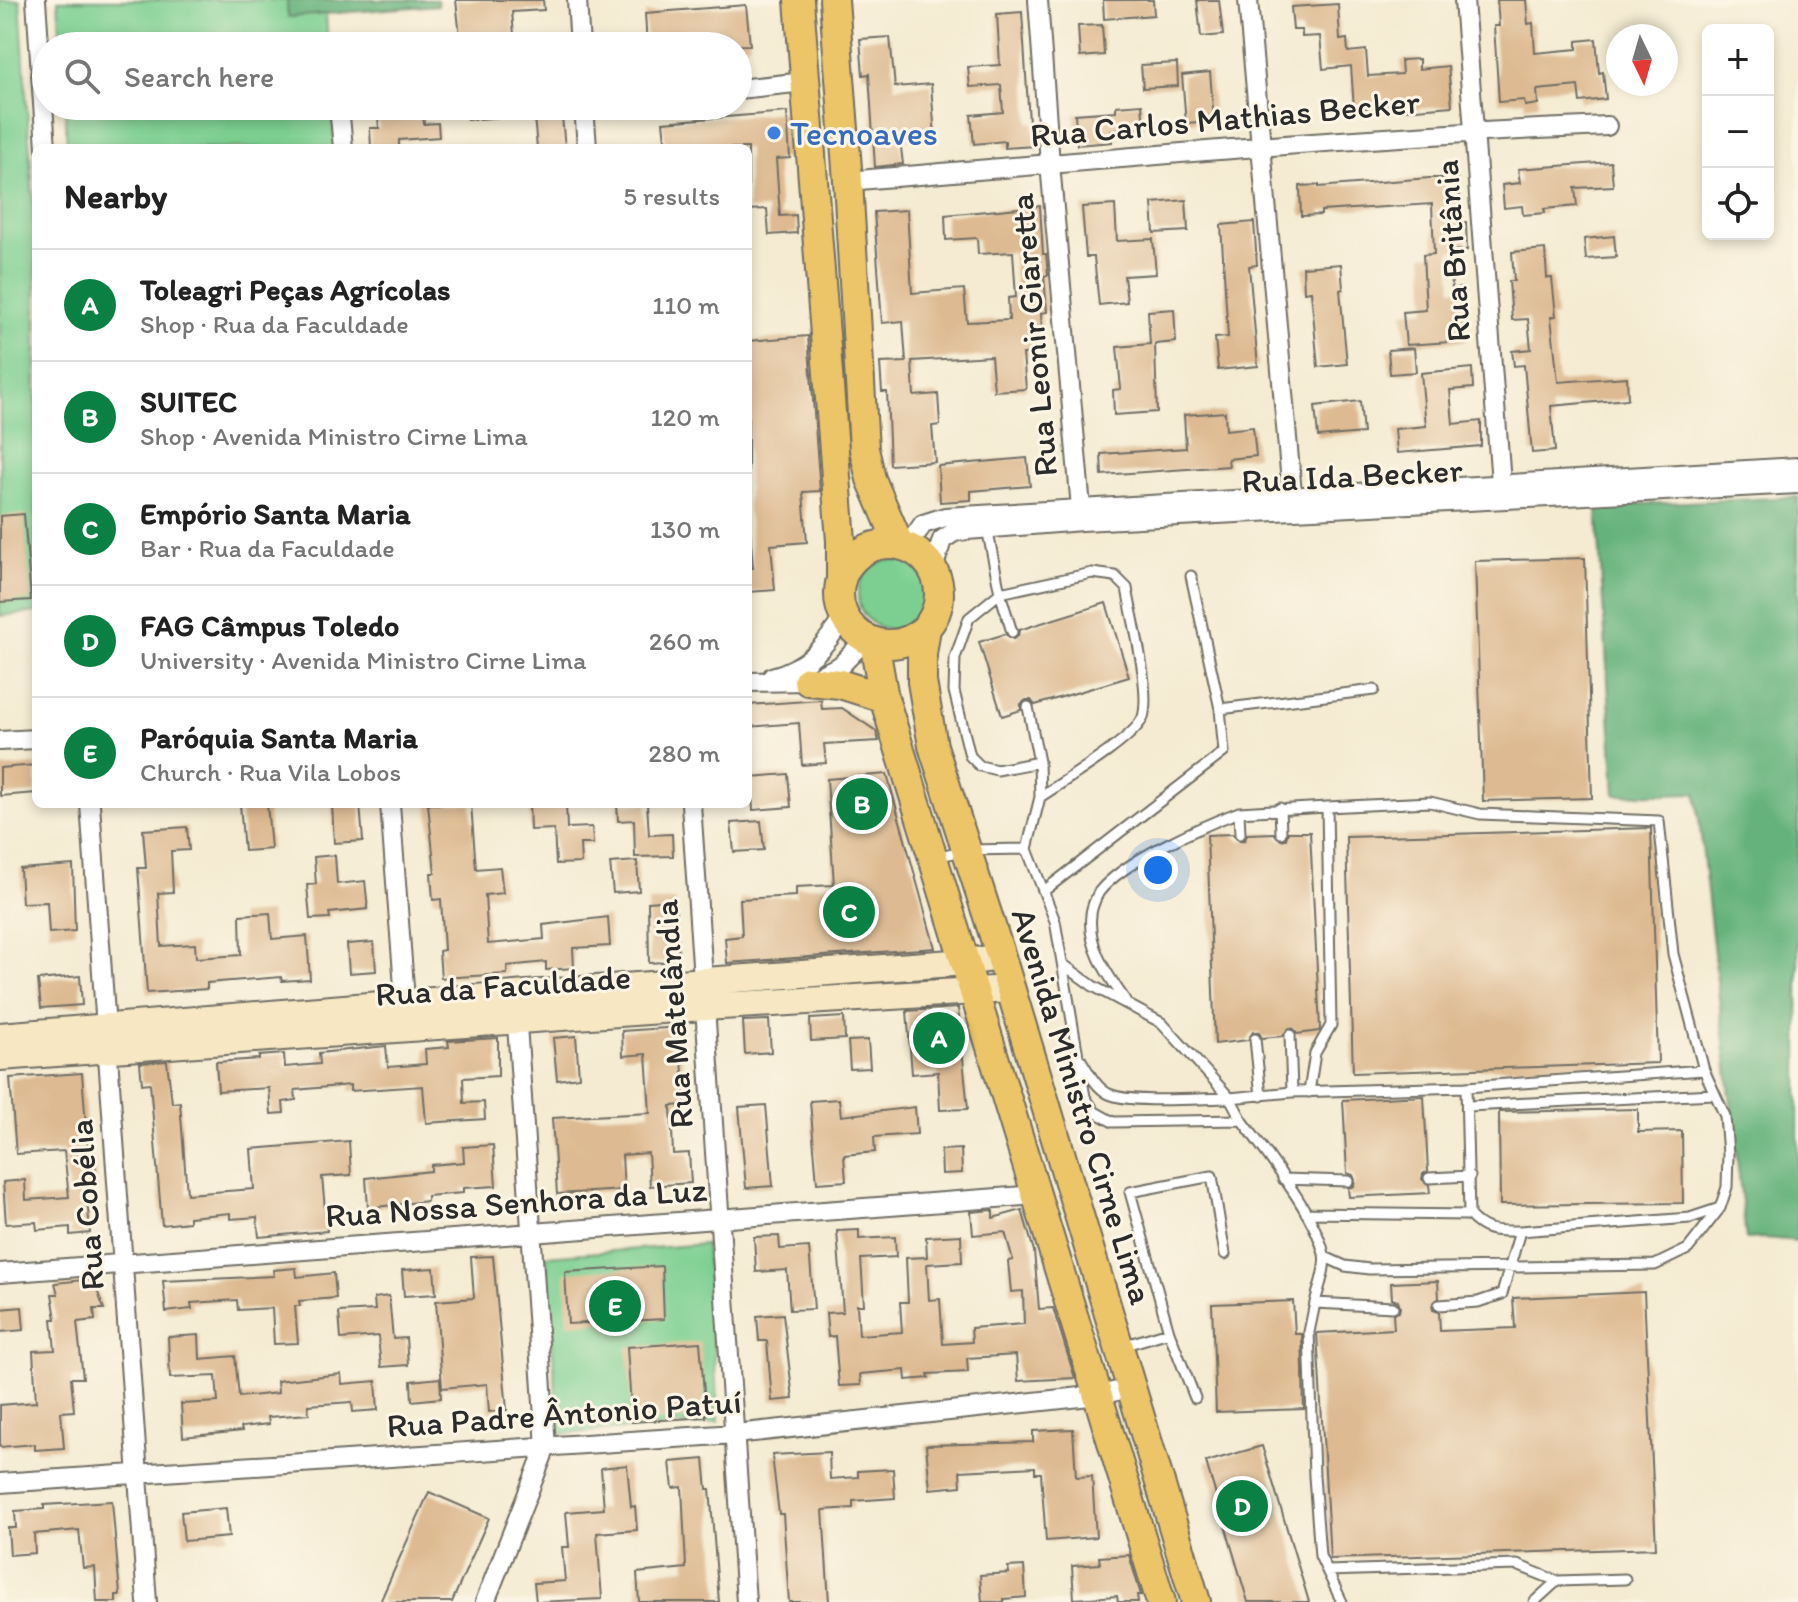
<!DOCTYPE html>
<meta charset="utf-8">
<style>
body{margin:0;font-family:Itim,sans-serif;background:#f6f6f6;color:#222}
.controls{position:absolute;right:24px;top:24px;display:grid;overflow:hidden;border-radius:12px;box-shadow:0 4px 12px #0003}
.controls button{width:72px;height:72px;display:grid;place-items:center;padding:0;border:0;border-bottom:2px solid #e0e0e0;background:#fff;color:#222;font:40px sans-serif}
.compass{position:absolute;left:1606px;top:24px;width:72px;height:72px;border-radius:50%;background:#fff;box-shadow:0 4px 12px #0003;rotate:175deg}
.you{position:absolute;left:1158px;top:870px;width:28px;height:28px;margin:-20px;border:6px solid #fff;border-radius:50%;background:#1a73e8;box-shadow:0 0 0 12px #1a73e833}
.badge{display:grid;place-items:center;width:52px;height:52px;border-radius:50%;background:#0b8043;color:#fff;font-size:26px;font-weight:700}
.pin{position:absolute;translate:-50% -50%;border:4px solid #fff;box-shadow:0 2px 8px #0006}
.list{margin:0;padding:0;list-style:none}
h2{display:flex;justify-content:space-between;align-items:center;height:104px;margin:0;padding:0 32px;font-size:34px}
h2 small{font-size:26px;font-weight:400;color:#767676}
.list li{display:grid;grid-template-columns:52px 1fr auto;gap:24px;align-items:center;box-sizing:border-box;height:112px;padding:0 32px;border-top:2px solid #e0e0e0}
.list b{display:block;font-size:30px;white-space:nowrap}
.list p{margin:0;font-size:26px;white-space:nowrap;color:#767676}
.list em{font-size:26px;font-style:normal;color:#767676}
.icon{flex:none;width:44px;height:44px;fill:none;stroke:currentColor;stroke-width:2;stroke-linecap:round;stroke-linejoin:round}
.map{position:relative;flex:none;width:1798px;height:1602px;overflow:hidden}
.search{position:absolute;background:#fff;box-shadow:0 4px 12px #0003;left:32px;top:32px;width:720px;height:88px;display:flex;align-items:center;gap:20px;box-sizing:border-box;padding:0 28px;border-radius:44px;color:#767676;font-size:30px}
.panel{position:absolute;background:#fff;box-shadow:0 4px 12px #0003;left:32px;top:144px;width:720px;height:664px;border-radius:12px}
.map>svg:first-child{display:block}
.green{fill:#7ccf91;stroke:#547d5e;stroke-width:2}
.forest{fill:#65b27b;stroke:#486e53;stroke-width:2}
.building{fill:#ddba91}
.lines{fill:none;stroke-linecap:round;stroke-linejoin:round}
.lane-casing{stroke:#716e65;stroke-width:13}
.street-casing{stroke:#716e65;stroke-width:22}
.secondary-casing{stroke:#716e65;stroke-width:30}
.primary-casing{stroke:#716e65;stroke-width:32}
.lane{stroke:#fff;stroke-width:9}
.street{stroke:#fff;stroke-width:18}
.secondary{stroke:#f7e8c3;stroke-width:26}
.primary{stroke:#ecc569;stroke-width:28}
.shop-dot{fill:#3f7fe0;stroke:#fcf5e5;stroke-width:3}
.labels{text-anchor:middle;stroke-width:6;stroke-linejoin:round;paint-order:stroke}
.street-label{font-size:34px;fill:#2b2b2b;stroke:#fcf5e5}
.shop-label{font-size:34px;fill:#366cbe;stroke:#fcf5e5;text-anchor:start}
</style>
<div class="map">
<svg width="1798" height="1602" viewBox="0 0 1798 1602">
<rect width="100%" height="100%" fill="#fcf5e5"/>
<filter id="ink" filterUnits="userSpaceOnUse"><feTurbulence type="fractalNoise" baseFrequency=".0125" numOctaves="2"/><feDisplacementMap in="SourceGraphic" scale="16" xChannelSelector="R" yChannelSelector="G"/><feConvolveMatrix kernelMatrix="1 2 1 2 8 2 1 2 1" color-interpolation-filters="sRGB"/></filter>
<filter id="wash" filterUnits="userSpaceOnUse"><feTurbulence type="fractalNoise" baseFrequency=".006" numOctaves="4" result="noise"/><feDisplacementMap in="SourceGraphic" scale="32" xChannelSelector="R" yChannelSelector="G"/><feGaussianBlur stdDeviation="1.8" result="paint"/><feColorMatrix in="noise" values="0 0 0 0 0 0 0 0 0 0 0 0 0 0 0 0 0 1.4 0 .05"/><feComposite in="paint" operator="in"/></filter>
<g filter="url(#wash)">
<rect width="100%" height="100%" fill="#f4ebd2"/>
<path class="green" d="M0,0H20L36,246V612L0,616Z
M58,0H287L288,17L326,14L328,46H61Z
M65,106H332L335,148H67Z
M858 595a35 35 0 1 1 70 0a35 35 0 1 1-70 0Z
M706,1244L719,1422L559,1434L546,1256Z"/>
<path class="forest" d="M287,0H437L438,5L288,17Z
M1798,497V1241L1764,1238L1746,1239L1696,793L1615,795L1597,506Z"/>
<g id="blocks">
<path class="building" d="M456,0H543L544,10L512,12L515,46H461Z
M1103,0H1153L1154,15L1104,19Z
M1197,0H1219L1223,35L1201,37Z
M1497,0H1526L1528,24L1533,23L1535,53L1577,49V41L1596,39L1599,73L1603,72L1606,99L1580,102L1578,86L1537,90L1538,104L1525,106L1524,100L1499,102L1494,26H1499Z
M1338,4L1340,40L1347,39L1348,52L1366,50L1368,76L1402,74L1401,60L1419,59V69L1448,66L1452,106L1392,111L1391,106L1354,109L1351,66L1323,69L1320,36L1302,37V30H1293L1291,7Z
M746,5L750,45L647,46L645,13Z
M1022,12L1029,122H1034L1036,146L1005,148V141L974,144L971,115L1003,112L1001,85L970,87L968,67L1000,65L997,14Z
M1102,25L1104,55L1080,57L1078,26Z
M890,37L895,87L931,84L935,137L900,140L903,164L875,167L869,74L863,75L860,39Z
M1177,63L1178,86L1143,88L1141,65Z
M1210,72L1214,121L1186,123L1182,75Z
M1142,104L1144,128L1111,130L1112,142L1077,145L1075,114L1116,111V106Z
M377,106H422L424,124L438,123L439,137L399,140V148H371L370,128H379Z
M466,106H513L514,116L467,120Z
M533,106H561L565,148H537Z
M787,112L790,158L776,159L780,216L796,215L797,233L769,235L767,209L748,210V148H666L663,122Z
M1611,162L1613,186L1575,188L1577,206L1544,209L1545,213L1523,215L1522,206L1504,208L1502,185L1520,183L1518,169Z
M1429,178H1458L1462,224L1466,223L1467,250L1450,251L1452,289L1462,288L1466,341L1406,345L1403,312L1426,310L1423,255L1434,254L1432,204L1321,211V215L1301,216L1300,186L1319,185V187Z
M1186,200L1188,231L1154,233L1152,203Z
M1115,205L1117,241L1153,239L1156,274L1124,276L1127,302L1099,305L1094,257H1086L1082,207Z
M1040,206L1043,254H1046L1048,275L1044,276L1047,312L1041,313L1043,353L1023,354L1026,389L994,391L991,356L912,361L914,396L938,394L940,425L932,426L935,462L890,465L887,392H882L880,363L906,362L903,321L882,323L874,212L907,210L912,293L964,289L967,322L1009,320L1008,298L1016,297L1013,252L978,254L977,238L946,240L945,215Z
M1254,222L1257,265L1249,266L1258,366L1218,370L1215,338L1228,337L1221,225Z
M1614,236L1616,257L1586,259L1584,239Z
M1545,249L1547,278H1552L1556,316L1551,317L1558,382L1627,377L1628,399L1551,406L1555,451L1532,453L1524,365L1514,366L1512,351L1531,349L1528,319L1512,320L1509,281H1514L1512,252Z
M1341,264L1343,289L1340,290L1347,364L1318,367L1311,291L1304,292L1303,267Z
M1174,309L1176,342L1155,344L1157,412L1114,415L1113,390L1121,389L1117,347L1150,344L1148,311Z
M808,336L820,491L803,492L807,542L771,545L775,590L748,592V568H753L748,505V341Z
M1414,348L1416,372L1390,374L1388,350Z
M1472,368L1473,388L1450,390L1453,424L1481,421V446L1397,453L1395,429L1426,426L1421,373Z
M1360,401L1363,433L1318,437L1315,406Z
M1225,412L1226,430L1253,427L1256,456L1228,459L1229,466L1102,475L1101,454L1186,448L1184,415Z
M1027,458L1030,486L971,491V500L940,502L938,466Z
M24,514L31,600L0,602V516Z
M1585,558L1592,798L1483,801L1475,561Z
M1106,603L1129,677L1035,705L1031,700H1026L1021,704V710L1002,716L979,642L1005,634L1013,639L1018,636L1019,630Z
M821,700L822,709L842,708L876,731L879,741L824,744L826,763L802,765L799,723L748,727V705Z
M36,765V793L0,796V768Z
M788,774L791,807L753,810L751,777Z
M887,774L935,948L727,963L725,938L742,936L740,899L796,896V887L834,885L827,779Z
M240,804H267L271,849L244,851Z
M332,804H360L363,841L334,843Z
M428,804H471L476,869L500,867L503,893L485,895L488,944L544,939L543,925L608,917L610,946L573,948L574,968L546,970V962L507,966V974L441,978L439,951L444,950L441,899L433,900L431,873H435Z
M529,804H566L567,828L592,827L593,844H580L581,863L556,864L554,829L530,830Z
M617,804H647L649,835L672,834L673,856L635,857L634,820L618,821Z
M761,821L764,850L734,852L731,823Z
M187,827L189,850L171,851L173,892L158,893L161,946L195,944L196,958L241,955L240,915L270,913L272,939L307,936L310,979L282,981L281,977L207,983V989L147,993L138,868H146L143,830Z
M1651,828L1658,1063L1353,1073L1346,837Z
M1288,832H1310L1320,1029L1319,1031L1297,1034L1294,1029L1289,1028L1283,1036L1262,1038L1259,1033L1253,1032L1248,1040L1215,1044L1207,835L1232,834L1240,841L1245,840L1247,834L1274,833L1281,840L1286,839Z
M335,855L337,884L365,881L368,909L329,913L330,918L310,919L307,885L316,884L314,857Z
M637,861L639,891L613,893L610,863Z
M73,865L75,931L49,933L47,902L22,903L20,869Z
M675,900L679,961L649,963L648,902Z
M374,942L376,971L349,973L347,944Z
M80,976L82,1005L41,1008L38,980Z
M958,1008L968,1109L940,1110L938,1072L912,1074L907,1011Z
M844,1017L845,1039L811,1041L810,1019Z
M769,1020L771,1052L745,1054L743,1021Z
M680,1027L685,1105L671,1106L673,1154L689,1153L691,1183L650,1186L648,1153L622,1155L624,1190L557,1194L552,1118L650,1113L646,1054L623,1056L622,1031Z
M576,1036L579,1077L557,1080L553,1038Z
M498,1038V1076L463,1078L464,1103L484,1102L485,1119L426,1123L423,1086L350,1091V1085L295,1090L296,1100L283,1102L284,1113L271,1114L269,1088L218,1091L216,1062L259,1059V1056L284,1054L285,1067L320,1064L319,1053L386,1046L388,1067L426,1064L425,1049L449,1047L448,1041Z
M868,1040L870,1068L850,1069L848,1041Z
M167,1061L172,1103L180,1102L187,1194L254,1189L251,1149L349,1141L351,1175L322,1177L327,1231L259,1237L257,1217L230,1219V1213L189,1217V1222L162,1225L150,1083L142,1084L140,1063Z
M82,1073L89,1164L95,1163L97,1180L86,1181L90,1233L70,1235V1227L37,1230L36,1222L6,1224L3,1182L25,1180L26,1200L69,1197L64,1151L16,1154L10,1078Z
M1424,1096L1428,1171L1423,1174L1422,1179L1429,1185L1430,1193L1349,1197L1348,1188L1354,1186L1355,1180L1353,1175L1347,1173L1343,1100Z
M839,1099L841,1116L915,1107L917,1134L874,1137L875,1152L844,1155L846,1181L817,1183L810,1101Z
M766,1105L773,1186L746,1188L739,1107Z
M1638,1109V1132L1682,1131L1683,1203L1500,1205L1499,1112Z
M493,1145L496,1186L463,1188V1193L427,1196V1201L368,1208L366,1178L431,1171V1165L464,1162L463,1147Z
M961,1149L962,1173L942,1174L941,1150Z
M993,1210V1218L1022,1210L1034,1251L1039,1309L1053,1308L1075,1378L1018,1381L1016,1355L967,1358L968,1372L928,1374L929,1378L906,1380L905,1370L860,1374L861,1385L839,1386L835,1336L828,1337L826,1313L843,1312L837,1231L859,1230V1239L895,1237L896,1257L861,1259L864,1305H857L859,1335L902,1332L900,1302H908L906,1258L927,1257L926,1237L961,1235L962,1262L927,1264L929,1300L940,1299L943,1344L972,1342L971,1328L1024,1324L1023,1291L1011,1292L1008,1261L1013,1260L1005,1232L973,1235L971,1212Z
M779,1236L780,1249L809,1247L814,1309L790,1310L787,1270L756,1272L754,1237Z
M493,1256L507,1410L489,1412L487,1384L442,1388L436,1301L474,1298L471,1257Z
M662,1266L664,1319L568,1324L565,1272Z
M296,1268L297,1277L334,1273L336,1298L299,1301L300,1306H295L298,1343L274,1344L272,1308L238,1310L237,1300L191,1303L192,1309L166,1312L163,1281L274,1276L273,1270Z
M434,1268L436,1294L404,1296L402,1270Z
M93,1279L104,1309H94L95,1320L77,1322L83,1378H71L74,1411L61,1412L64,1448L35,1450V1444L0,1447V1405L36,1402L33,1351L55,1350L52,1319H56L52,1294H58L55,1283Z
M1438,1281L1439,1298L1432,1305L1433,1310L1439,1312L1440,1331L1515,1328L1513,1298L1644,1292L1656,1548L1330,1559L1317,1333L1394,1329L1393,1314L1399,1312L1400,1307L1398,1301L1392,1299L1391,1283Z
M389,1296L393,1339L406,1338L408,1365L381,1367L378,1336L341,1339L339,1312L375,1310L374,1298Z
M1293,1301L1295,1334H1302L1304,1409L1216,1412L1212,1304Z
M22,1307L24,1330L0,1332V1309Z
M783,1314L793,1399L772,1401L767,1341H759L757,1316Z
M199,1335L200,1359L235,1356L239,1397L278,1393L277,1381L341,1374L342,1384L376,1381L378,1410L353,1412L352,1402L308,1405L309,1414L268,1417L269,1424L241,1427L242,1431L183,1437L181,1404L218,1402L216,1376L170,1378L168,1337Z
M700,1342L706,1417L632,1422L627,1347Z
M440,1378L441,1398L412,1401L411,1381Z
M1073,1429L1076,1477L1092,1476L1096,1537L1046,1541L1041,1473H1035V1467L960,1471L961,1486L930,1489L926,1445L1033,1442V1431Z
M1262,1446L1309,1602H1248L1206,1462Z
M829,1452L830,1479L858,1477V1471L893,1469L895,1498L853,1501V1508L823,1510L829,1602H789L783,1514H779L772,1455Z
M704,1459L707,1489H710L719,1602H639L637,1573L686,1568L682,1487L673,1488L670,1462Z
M627,1465L631,1507L635,1506L637,1530L597,1533L602,1599L536,1602L534,1583L565,1581L562,1547H569L566,1512L604,1509L601,1468Z
M429,1492L489,1518L452,1602H380Z
M112,1501L120,1595H116V1602H97L95,1567L83,1568L79,1530L34,1534L35,1553L10,1555L8,1528H16L15,1511L44,1509V1505Z
M226,1508L229,1537L184,1541L181,1512Z
M1129,1555L1141,1595H1137L1138,1602H1118L1117,1596L1074,1599L1072,1566L1100,1564L1099,1557Z
M1024,1566L1026,1597L1004,1599V1602H982L980,1575L1009,1573L1008,1567Z"/>
</g>
</g>
<g filter="url(#ink)">
<use href="#blocks" fill-opacity="0" stroke="#716e65" stroke-width="2"/>
<g class="lines">
<g class="lane-casing">
<path id="lane" d="M987,528L1000,593L1012,632
M1220,709L1374,690
M1039,762L997,770L980,766L970,756L954,691L955,658L969,618L1000,593L1092,573L1115,576L1127,588C1132,618 1151,690 1143,717C1136,738 1062,782 1040,797
M1280,808L1281,833
M1240,834L1239,812L1327,807
M1027,849L1040,797L1039,762L1028,707
M936,857L966,850L1027,849L1055,921L1085,1097L1095,1112L1113,1122L1242,1120C1267,1155 1315,1214 1324,1254C1327,1268 1318,1289 1315,1303L1393,1307
M1045,890L1224,752L1220,709L1191,576
M1064,965L1093,986L1162,1023L1230,1098L1292,1092L1466,1087L1469,1215
M1125,1000C1108,975 1087,947 1091,915C1091,909 1096,897 1099,892C1123,861 1202,826 1239,812
M1290,1035L1292,1092
M1255,1039L1261,1096
M1081,1060C1088,1071 1096,1088 1109,1094C1131,1104 1203,1098 1230,1098L1242,1120
M1466,1087L1704,1070
M1309,1092L1315,1053L1331,1025L1327,807L1430,802L1480,814L1659,821L1673,954L1704,1070L1725,1116L1728,1154L1727,1187L1720,1208L1690,1218L1520,1231
M1468,1106L1714,1094
M1429,1178L1470,1176
M1283,1179L1348,1181
M1306,1213L1469,1215C1485,1233 1498,1231 1520,1231L1502,1294L1478,1302L1439,1305
M1325,1257L1345,1266L1369,1269L1655,1265L1688,1249L1720,1208
M1315,1303L1309,1332L1314,1476L1320,1556L1342,1602
M1169,1332L1195,1398
M1122,1346L1169,1332L1130,1192L1212,1176L1225,1254
M1327,1571L1517,1565L1557,1581L1625,1579
M1534,1602L1557,1581"/>
</g>
<g class="street-casing">
<path id="street" d="M36,0L46,148
M577,0L580,46
M1038,0L1050,164L1082,519
M1248,0L1293,505
M1464,0L1502,496
M738,89L805,82
M339,106L343,148
M584,106L587,148
M848,181C1101,160 1353,136 1607,126
M907,547L923,524L945,517L1798,467
M933,569L942,540L954,532L967,530L1082,521L1798,484
M772,677C807,668 826,646 844,616
M748,682L808,681L840,666L866,639
M0,741L36,739
M90,804L147,1602
M390,804L406,1013
M691,804L746,1602
M0,1273L1036,1195
M0,1483L735,1434L1099,1395L1131,1388
M485,1602L546,1447L516,1010"/>
</g>
<g class="secondary-casing">
<path id="secondary" d="M0,1036L405,1003L966,962L1001,957
M0,1057L704,1007L1010,989"/>
</g>
<g class="primary-casing">
<path id="primary" d="M799,0L841,541V580
M834,0L848,181L864,449L871,479L899,544
M839 594a50 50 0 1 1 100 0a50 50 0 1 1-100 0Z
M926,628L922,654V682L933,746L1001,957L1196,1602
M874,642L884,698L1161,1602
M808,681L840,684L884,698"/>
</g>
<use href="#lane" class="lane"/>
<use href="#street" class="street"/>
<use href="#secondary" class="secondary"/>
<use href="#primary" class="primary"/>
</g>
</g>
<circle class="shop-dot" cx="774" cy="133" r="8"/>
<g class="labels">
<g class="street-label">
<text transform="translate(1225 118) rotate(-5)" y="12">Rua Carlos Mathias Becker</text>
<text transform="translate(1452 251) rotate(-94)" y="12">Rua Britânia</text>
<text transform="translate(1033 335) rotate(-95)" y="12">Rua Leonir Giaretta</text>
<text transform="translate(1352 475) rotate(-3)" y="12">Rua Ida Becker</text>
<text transform="translate(503 985) rotate(-4)" y="12">Rua da Faculdade</text>
<text transform="translate(673 1014) rotate(-94)" y="12">Rua Matelândia</text>
<text transform="translate(1083 1106) rotate(73)" y="12">Avenida Ministro Cirne Lima</text>
<text transform="translate(516 1202) rotate(-4)" y="12">Rua Nossa Senhora da Luz</text>
<text transform="translate(86 1205) rotate(-94)" y="12">Rua Cobélia</text>
<text transform="translate(564 1413) rotate(-4)" y="12">Rua Padre Ântonio Patuí</text>
</g>
<g class="shop-label">
<text x="790" y="145">Tecnoaves</text>
</g>
</g>
</svg>
<div class="controls">
<button>+</button>
<button>−</button>
<button><svg class="icon" aria-label="locate" viewBox="0 0 24 24"><circle cx="12" cy="12" r="6"/><path d="M12 2v4M12 18v4M2 12h4M18 12h4"/></svg></button>
</div>
<svg class="compass" viewBox="-18 -18 36 36"><path d="M0-13l5 13h-10z" fill="#e53935"/><path d="M0 13l5-13h-10z" fill="#767676"/></svg>
<div class="you"></div>
<div class="pin badge" style="left:939px;top:1038px">A</div>
<div class="pin badge" style="left:862px;top:804px">B</div>
<div class="pin badge" style="left:849px;top:912px">C</div>
<div class="pin badge" style="left:1242px;top:1506px">D</div>
<div class="pin badge" style="left:615px;top:1306px">E</div>
<div class="search"><svg class="icon" aria-label="search" viewBox="0 0 24 24"><circle cx="10" cy="10" r="6"/><path d="M15 15l6 6"/></svg>Search here</div>
<section class="panel">
<h2>Nearby<small>5 results</small></h2>
<ul class="list">
<li><span class="badge">A</span><div><b>Toleagri Peças Agrícolas</b><p>Shop · Rua da Faculdade</p></div><em>110 m</em></li>
<li><span class="badge">B</span><div><b>SUITEC</b><p>Shop · Avenida Ministro Cirne Lima</p></div><em>120 m</em></li>
<li><span class="badge">C</span><div><b>Empório Santa Maria</b><p>Bar · Rua da Faculdade</p></div><em>130 m</em></li>
<li><span class="badge">D</span><div><b>FAG Câmpus Toledo</b><p>University · Avenida Ministro Cirne Lima</p></div><em>260 m</em></li>
<li><span class="badge">E</span><div><b>Paróquia Santa Maria</b><p>Church · Rua Vila Lobos</p></div><em>280 m</em></li>
</ul>
</section>
</div>
